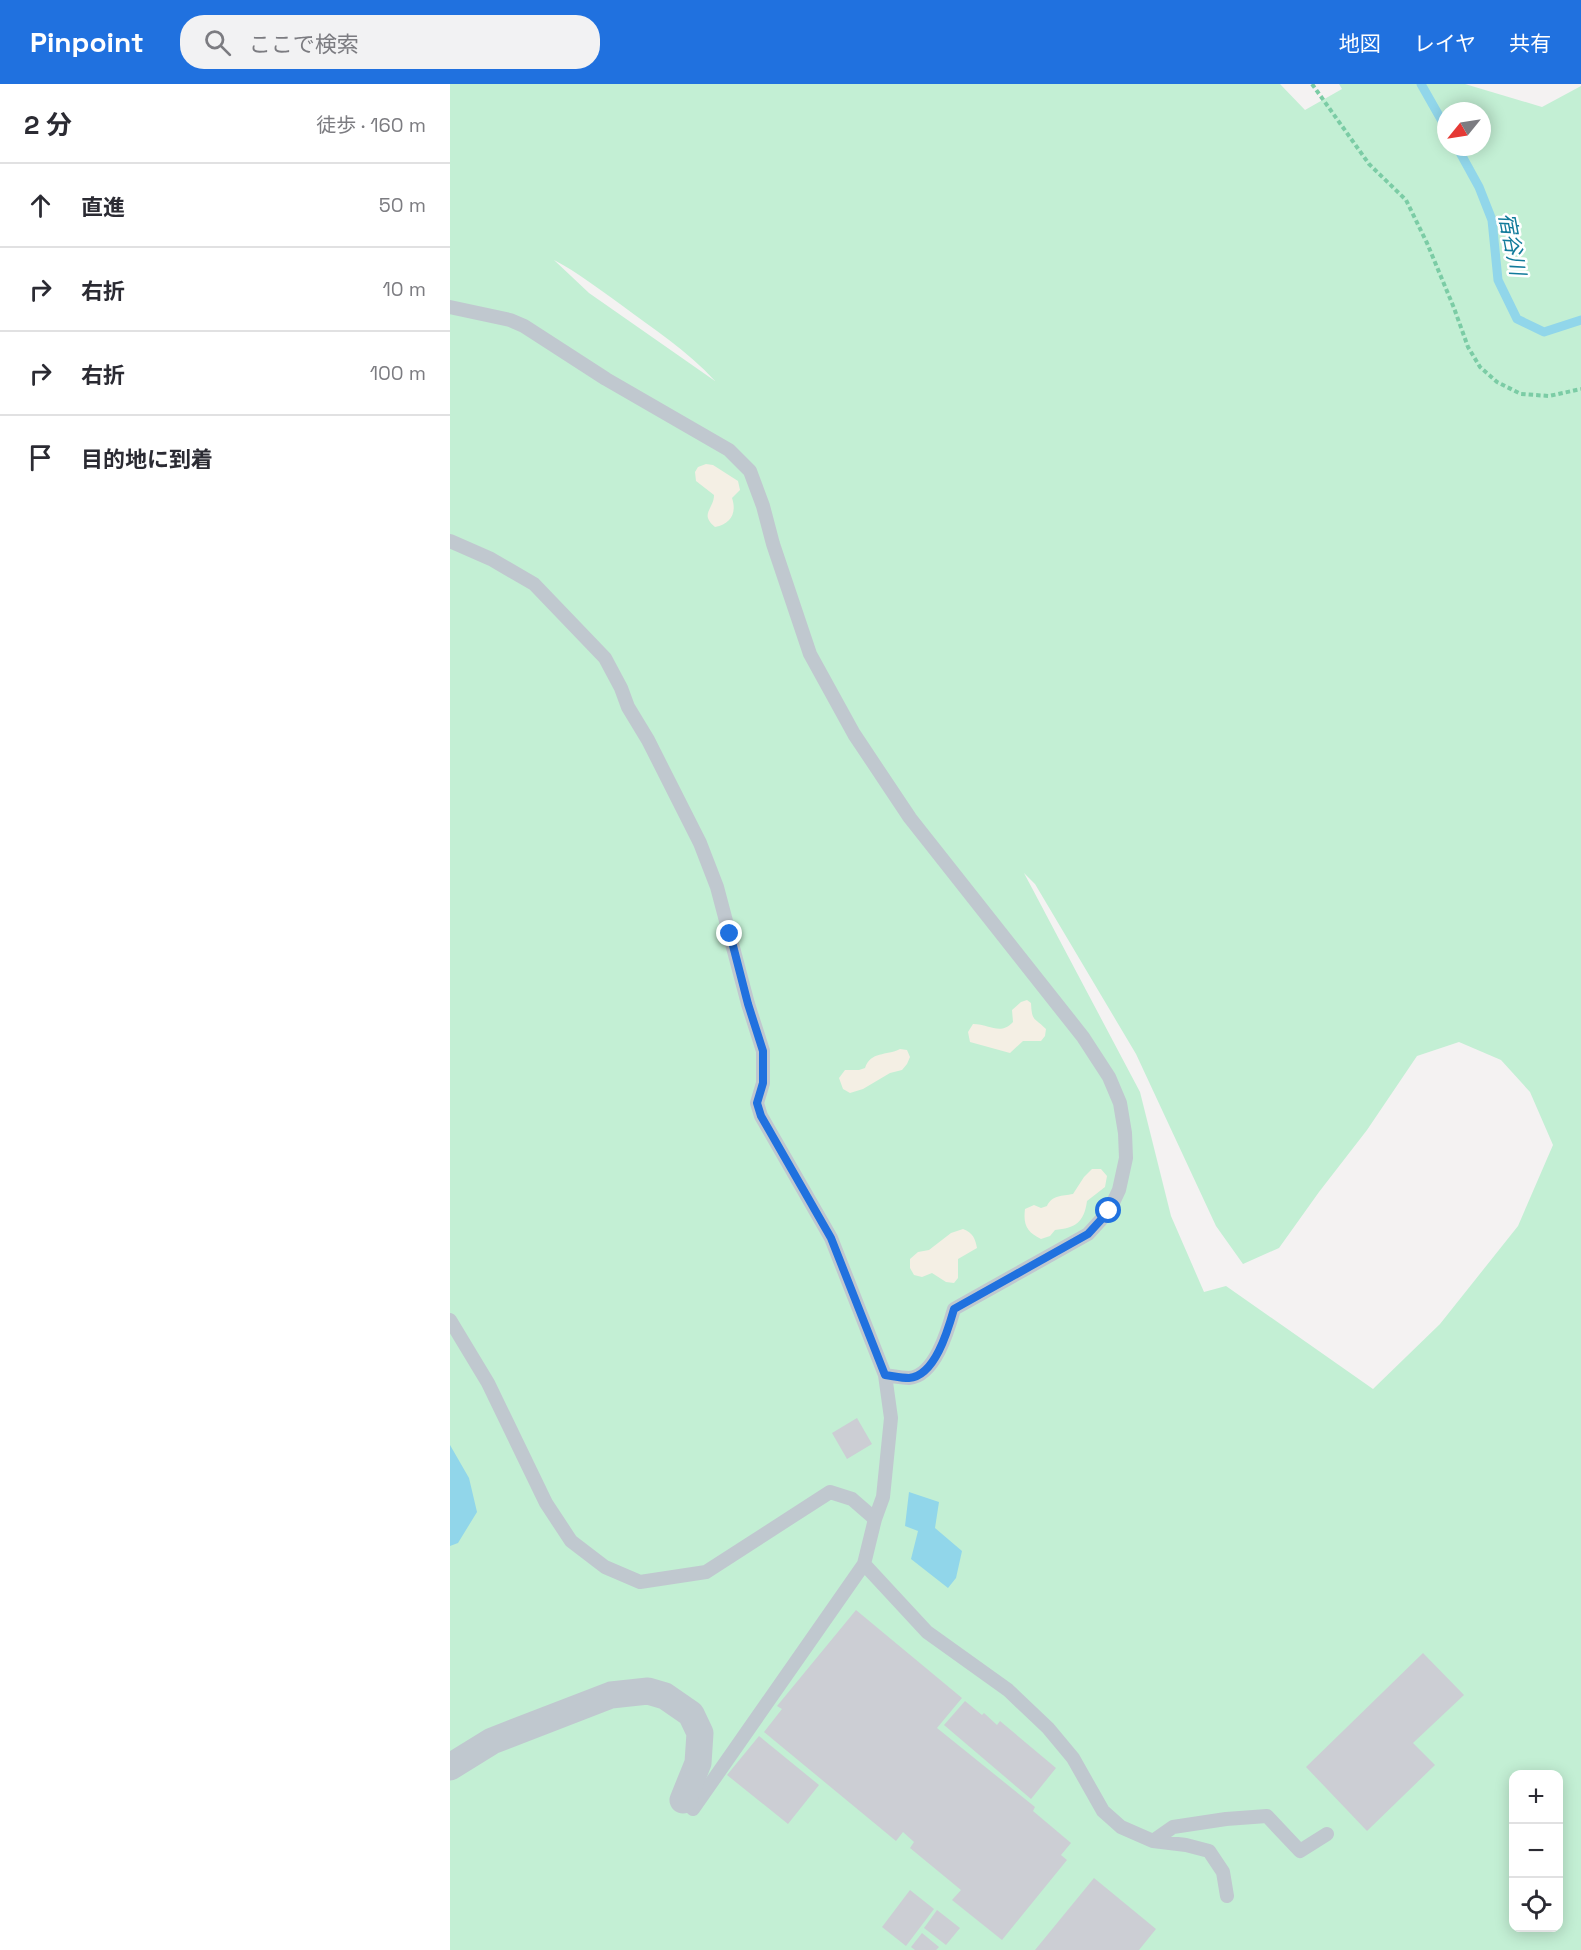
<!DOCTYPE html>
<html lang="ja">
<meta charset="utf-8">
<style>
body{margin:0;font-family:"Space Grotesk","Noto Sans JP",sans-serif;background:#f2f2f3;color:#2b2b33}
.controls{position:absolute;right:18px;bottom:18px;display:grid;overflow:hidden;border-radius:12px;box-shadow:0 3px 15px #0003}
.controls button{width:54px;height:54px;display:grid;place-items:center;padding:0;border:0;border-bottom:2px solid #e1e1e2;background:#fff;color:#2b2b33;font:30px sans-serif}
.compass{position:absolute;left:987px;top:18px;width:54px;height:54px;border-radius:50%;background:#fff;box-shadow:0 3px 15px #0003;rotate:240deg}
.stop{position:absolute;width:18px;height:18px;margin:-14px;border:4px solid #2071df;border-radius:50%;background:#fff}
.stop.end{background:#2071df;border-color:#fff;box-shadow:0 2px 6px #0008}
.list{margin:0;padding:0;list-style:none}
h2{display:flex;justify-content:space-between;align-items:center;height:78px;margin:0;padding:0 24px;font-size:26px}
h2 small{font-size:20px;font-weight:400;color:#7c7c81}
.list li{display:grid;grid-template-columns:39px 1fr auto;gap:18px;align-items:center;box-sizing:border-box;height:84px;padding:0 24px;border-top:2px solid #e1e1e2}
.list b{display:block;font-size:22px;white-space:nowrap}
.list em{font-size:20px;font-style:normal;color:#7c7c81}
.icon{flex:none;width:33px;height:33px;fill:none;stroke:currentColor;stroke-width:2;stroke-linecap:round;stroke-linejoin:round}
.map{position:relative;flex:none;width:1131px;height:1866px;overflow:hidden}
header{display:flex;align-items:center;gap:36px;box-sizing:border-box;height:84px;padding:0 30px;background:#2071df;color:#fff}
header strong{font-size:28px}
nav{display:flex;gap:33px;margin-inline-start:auto;font-size:21px}
.search{width:420px;height:54px;background:#f2f2f3;display:flex;align-items:center;gap:15px;box-sizing:border-box;padding:0 21px;border-radius:24px;color:#7c7c81;font-size:22px}
main{display:flex}
aside{flex:1;background:#fff}
.map>svg:first-child{display:block}
.green{fill:#c3efd4;fill-rule:evenodd}
.sand{fill:#f4efe4}
.water{fill:#91d6ea}
.lines{fill:none;stroke-linecap:round;stroke-linejoin:round}
.stream{stroke:#91d6ea;stroke-width:9}
.building{fill:#ccced4}
.path{stroke:#7bcca5;stroke-width:4;stroke-dasharray:4.5 3;stroke-linecap:butt}
.service{stroke:#c0c8cf;stroke-width:14}
.minor{stroke:#c0c8cf;stroke-width:27}
.route{stroke:#2071df;stroke-width:8}
.labels{text-anchor:middle;stroke-width:5;stroke-linejoin:round;paint-order:stroke}
.water-label{font-size:21px;font-style:italic;fill:#127b9b;stroke:#fff}
</style>
<header>
<strong>Pinpoint</strong>
<div class="search"><svg class="icon" aria-label="search" viewBox="0 0 24 24"><circle cx="10" cy="10" r="6"/><path d="M15 15l6 6"/></svg>ここで検索</div>
<nav><a>地図</a><a>レイヤ</a><a>共有</a></nav>
</header>
<main>
<aside>
<h2>2 分<small>徒歩 · 160 m</small></h2>
<ul class="list">
<li><svg class="icon" aria-label="ahead" viewBox="0 0 24 24"><path d="M12 20V5M6 11l6-6 6 6"/></svg><div><b>直進</b></div><em>50 m</em></li>
<li><svg class="icon" aria-label="right" viewBox="0 0 24 24"><path d="M7 20v-9h11M14 6l5 5-5 5"/></svg><div><b>右折</b></div><em>10 m</em></li>
<li><svg class="icon" aria-label="right" viewBox="0 0 24 24"><path d="M7 20v-9h11M14 6l5 5-5 5"/></svg><div><b>右折</b></div><em>100 m</em></li>
<li><svg class="icon" aria-label="arrive" viewBox="0 0 24 24"><path d="M6 21V4h12l-3 4 3 4H6"/></svg><div><b>目的地に到着</b></div></li>
</ul>
</aside>
<div class="map">
<svg width="1131" height="1866" viewBox="0 0 1131 1866">
<rect width="100%" height="100%" fill="#f4f2f2"/>
<path class="green" d="M0,0H830L855,26L892,5L889,0H1015L1092,23L1131,2V1866H0ZM996,27H1032V63H996ZM104,176C127,188 149,205 170,220C202,244 238,267 265,297L139,209ZM574,789L585,800L686,970L766,1142L793,1180L829,1164L869,1108L917,1046L967,972L1009,958L1051,976L1080,1008L1103,1061L1068,1142L990,1240L923,1305L776,1202L754,1208L721,1132L690,1008ZM1064,1690H1108V1844H1064Z"/>
<path class="sand" d="M256,380L263,381L288,397L290,406L282,414C287,429 281,440 265,443C249,430 264,425 264,411L246,397L245,388L248,383Z
M577,916L581,919C582,938 584,933 596,945L595,952L591,957H573L560,969L520,958L518,948L523,940C540,940 550,952 563,938L562,926L571,918Z
M450,965L457,966L460,973L457,980L452,986L440,989L413,1005L400,1009L393,1005L389,994L395,986H409L415,984C421,967 436,972 450,965Z
M642,1085H651L657,1092L655,1103L637,1117C634,1139 625,1144 605,1146L600,1152L591,1155C577,1148 573,1141 575,1125L584,1121L591,1124L597,1122C602,1111 612,1112 623,1110L634,1093Z
M513,1145C523,1149 525,1154 527,1164L508,1175V1194L504,1199L496,1198L482,1189L472,1193L464,1191L460,1184V1175L468,1168L479,1166L501,1149Z"/>
<path class="water" d="M0,1361L19,1394L27,1428L8,1459L0,1462Z
M459,1408L489,1418L485,1444L512,1467L506,1494L498,1504L461,1475L468,1447L455,1442Z"/>
<g class="lines">
<path class="stream" d="M971,0L996,44
M1007,63L1029,103L1042,136L1048,196L1067,235L1094,248L1131,236"/>
</g>
<path class="building" d="M407,1334L422,1360L397,1375L382,1349Z
M406,1526L512,1614L487,1644L585,1723L583,1727L621,1759L611,1771L617,1776L552,1856L502,1816L511,1806L460,1764L464,1758L453,1748L446,1757L314,1648L332,1625L327,1622Z
M973,1569L1014,1611L963,1659L985,1681L917,1747L856,1683Z
M515,1617L532,1631L534,1629L547,1641L550,1637L606,1684L581,1715L494,1641Z
M309,1652L369,1701L338,1740L277,1691Z
M644,1794L706,1845L689,1866H585Z
M460,1806L484,1825L456,1862L432,1843Z
M487,1826L510,1844L496,1861L474,1844Z
M472,1849L489,1863L486,1866H465L461,1863Z"/>
<g class="lines">
<path class="path" d="M862,0L919,80L956,116L977,159L1004,224L1018,263L1030,283L1047,298L1071,310L1099,312L1131,305"/>
<path class="service" d="M0,223L60,236L74,242L156,295L279,366L300,387L313,422L323,460L360,570L404,650L460,734L633,953L659,993L670,1019L675,1049L676,1074L669,1106L659,1127L638,1150L504,1225C498,1246 485,1292 459,1294C451,1294 442,1292 435,1291
M0,457L41,475L84,500L155,574L171,604L178,623L198,656L250,759L267,803L298,920L313,967V999L307,1019L311,1032L381,1154L435,1291L441,1334L433,1413L425,1435L402,1415L380,1408L256,1488L190,1498L155,1483L121,1457L96,1419L38,1299L0,1236
M425,1435L414,1480L477,1548L558,1606L598,1644L623,1674L653,1727L671,1743L703,1757L736,1761L759,1767L773,1788L777,1812
M243,1725L414,1480
M703,1757L723,1743L776,1735L817,1732L850,1767L877,1750"/>
<path class="minor" d="M0,1683L42,1657L161,1611L198,1607L215,1612L241,1630L250,1649L248,1679L233,1716"/>
</g>
<g class="lines">
<path class="route" d="M280,850L298,920L313,967V999L307,1019L311,1032L381,1154L435,1291C443,1292 451,1294 459,1294C485,1292 498,1246 504,1225L638,1150L659,1127"/>
</g>
<g class="labels">
<g class="water-label">
<text transform="translate(1062 160) rotate(79)" y="7">宿谷川</text>
</g>
</g>
</svg>
<div class="controls">
<button>+</button>
<button>−</button>
<button><svg class="icon" aria-label="locate" viewBox="0 0 24 24"><circle cx="12" cy="12" r="6"/><path d="M12 2v4M12 18v4M2 12h4M18 12h4"/></svg></button>
</div>
<svg class="compass" viewBox="-18 -18 36 36"><path d="M0-13l5 13h-10z" fill="#e53935"/><path d="M0 13l5-13h-10z" fill="#7c7c81"/></svg>
<div class="stop" style="left:659px;top:1127px"></div>
<div class="stop end" style="left:280px;top:850px"></div>
</div>
</main>
